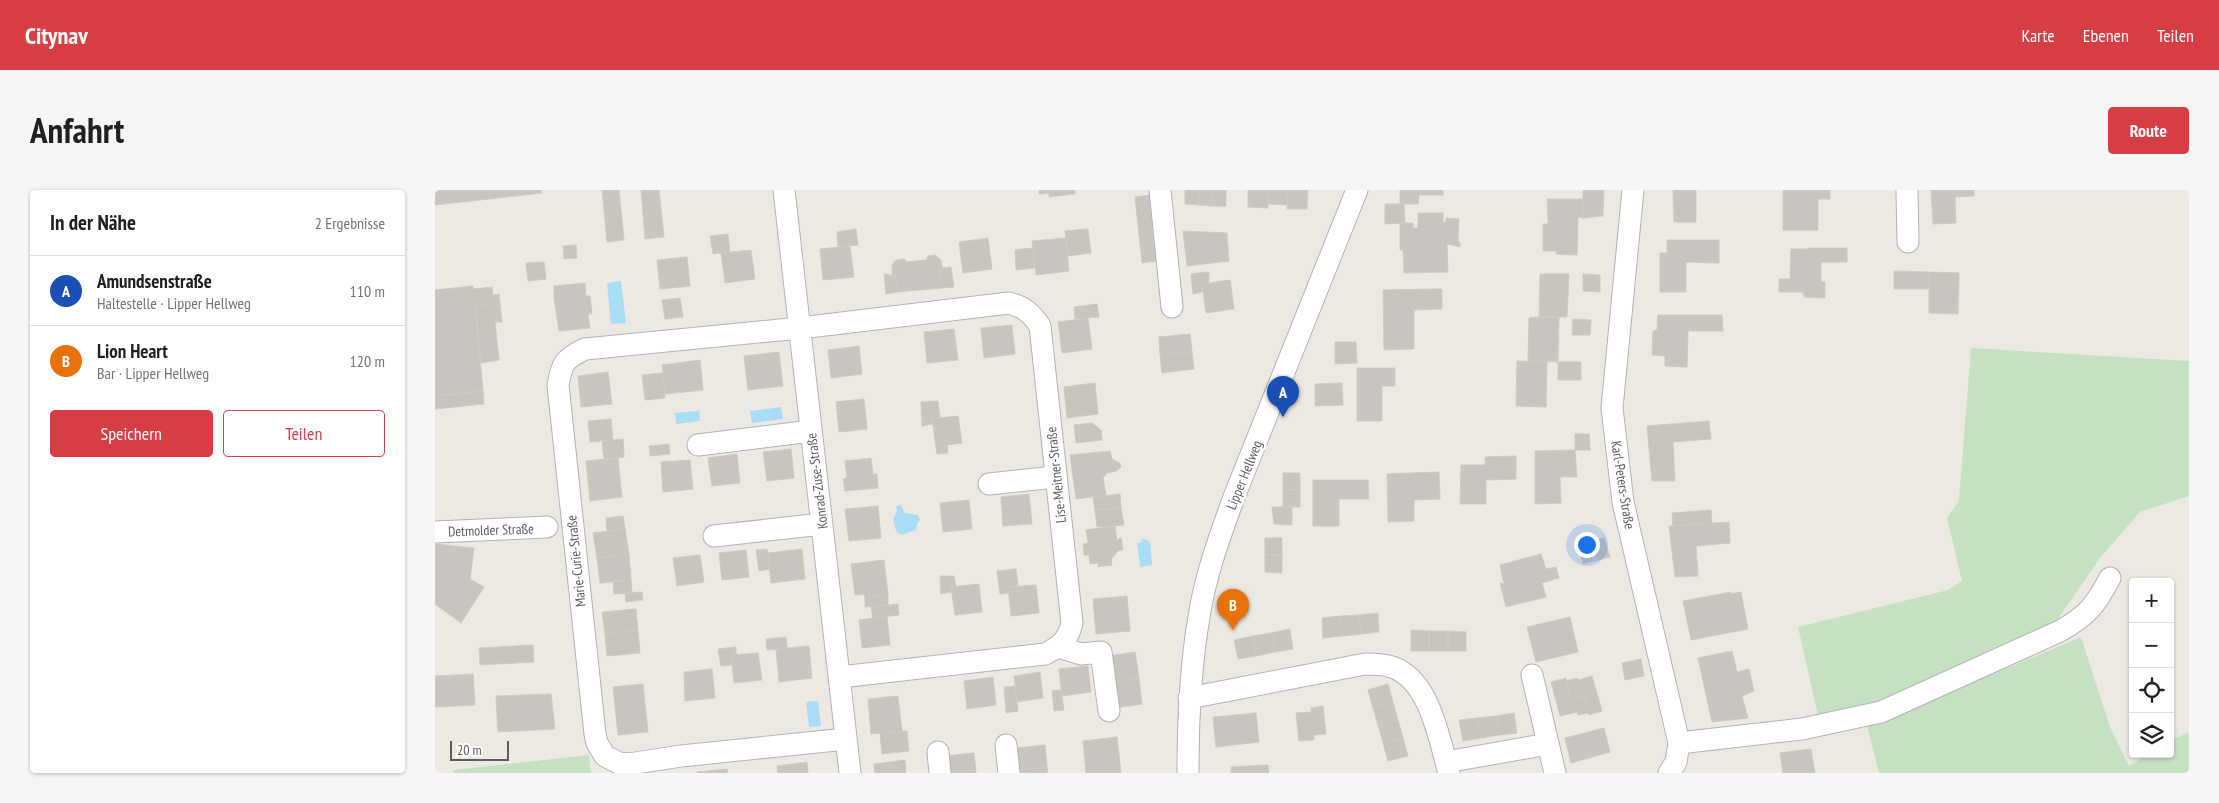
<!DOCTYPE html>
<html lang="de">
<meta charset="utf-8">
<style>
body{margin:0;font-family:"PT Sans Narrow",sans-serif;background:#f6f6f6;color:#202124}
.controls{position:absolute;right:15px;bottom:15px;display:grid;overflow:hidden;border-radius:5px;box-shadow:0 1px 4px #0004}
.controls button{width:45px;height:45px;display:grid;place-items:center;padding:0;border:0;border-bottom:1px solid #e0e0e0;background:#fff;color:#202124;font:25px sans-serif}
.scale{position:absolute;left:15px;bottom:12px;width:59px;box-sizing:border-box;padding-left:5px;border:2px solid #5b5f62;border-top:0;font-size:14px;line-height:18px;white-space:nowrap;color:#5b5f62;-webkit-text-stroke:4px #fff;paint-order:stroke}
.you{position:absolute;left:1151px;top:354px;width:18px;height:18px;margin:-12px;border:4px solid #fff;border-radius:50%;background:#1a73e8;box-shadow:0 0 0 8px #1a73e833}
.badge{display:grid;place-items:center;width:32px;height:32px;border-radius:50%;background:#d73e44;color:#fff;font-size:16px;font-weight:700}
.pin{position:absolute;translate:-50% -41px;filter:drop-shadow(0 1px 2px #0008)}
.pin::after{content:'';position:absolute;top:26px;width:18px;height:15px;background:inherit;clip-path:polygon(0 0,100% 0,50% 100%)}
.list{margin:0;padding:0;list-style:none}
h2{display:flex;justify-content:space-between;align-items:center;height:65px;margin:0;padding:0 20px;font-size:21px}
h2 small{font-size:16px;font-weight:400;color:#757577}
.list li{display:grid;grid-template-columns:32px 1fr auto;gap:15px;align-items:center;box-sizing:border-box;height:70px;padding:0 20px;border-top:1px solid #e0e0e0}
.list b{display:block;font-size:19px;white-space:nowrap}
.list p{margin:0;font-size:16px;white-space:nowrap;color:#757577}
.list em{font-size:16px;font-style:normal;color:#757577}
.actions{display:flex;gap:10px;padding:15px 20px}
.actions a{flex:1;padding:11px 0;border:1px solid #d73e44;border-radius:5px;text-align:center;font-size:18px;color:#d73e44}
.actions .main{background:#d73e44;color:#fff}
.icon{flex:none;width:28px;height:28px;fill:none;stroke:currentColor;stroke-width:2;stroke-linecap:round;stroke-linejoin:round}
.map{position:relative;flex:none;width:1754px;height:583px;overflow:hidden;border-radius:5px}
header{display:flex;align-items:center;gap:30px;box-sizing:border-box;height:70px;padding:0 25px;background:#d73e44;color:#fff}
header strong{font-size:24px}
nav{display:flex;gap:28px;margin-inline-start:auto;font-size:18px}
.intro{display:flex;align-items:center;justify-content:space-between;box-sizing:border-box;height:120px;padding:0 30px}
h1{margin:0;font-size:35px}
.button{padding:12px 22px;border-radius:5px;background:#d73e44;color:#fff;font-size:18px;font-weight:700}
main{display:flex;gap:30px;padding:0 30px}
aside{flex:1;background:#fff;border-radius:5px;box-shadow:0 1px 4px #0004}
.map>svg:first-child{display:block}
.green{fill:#c5e1c2}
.water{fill:#a9ddf6}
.building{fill:#c8c4bf;stroke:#d0cac2}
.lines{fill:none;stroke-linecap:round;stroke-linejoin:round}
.minor-casing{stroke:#b0b4b7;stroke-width:23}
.minor{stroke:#fff;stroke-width:21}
.labels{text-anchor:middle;stroke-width:5;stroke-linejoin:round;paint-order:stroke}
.street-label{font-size:14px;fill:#5b5f62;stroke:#fff}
</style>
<header>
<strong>Citynav</strong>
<nav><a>Karte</a><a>Ebenen</a><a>Teilen</a></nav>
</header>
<div class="intro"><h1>Anfahrt</h1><a class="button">Route</a></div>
<main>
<aside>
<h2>In der Nähe<small>2 Ergebnisse</small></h2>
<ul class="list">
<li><span class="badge" style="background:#1a4fb4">A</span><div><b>Amundsenstraße</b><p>Haltestelle · Lipper Hellweg</p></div><em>110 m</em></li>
<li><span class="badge" style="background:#e8710a">B</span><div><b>Lion Heart</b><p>Bar · Lipper Hellweg</p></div><em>120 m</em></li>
</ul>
<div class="actions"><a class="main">Speichern</a><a>Teilen</a></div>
</aside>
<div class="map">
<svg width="1754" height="583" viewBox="0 0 1754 583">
<rect width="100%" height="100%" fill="#ece9e3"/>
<path class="green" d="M1536,158L1754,171V306L1705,322L1665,368L1616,439L1432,521L1384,530L1363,437L1513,400L1527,391L1512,328L1524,310Z
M1646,447L1675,537L1694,576L1714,564H1735V551L1754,542V583H1444L1431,531L1533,492L1549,488Z
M154,565L156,583H19L18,580Z"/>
<path class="water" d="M186,91L191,133L176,134L172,93Z
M346,217L348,229L317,233L315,221Z
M264,221L265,231L241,234L240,223Z
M466,315L470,323L483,325L485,330L482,334L481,340L466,345L461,341L458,329L462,322L461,316Z
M708,348L715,352L717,375L705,377L702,353H705Z
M383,511L386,536L374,537L371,512Z"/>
<path class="building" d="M0,0H53L54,9L0,15Z
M53,0H106L107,3L54,9Z
M167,0H184L189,50L172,52Z
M206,0H224L229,47L210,49Z
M604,0H640V4L614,7V3L604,4Z
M750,0H765L764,15L750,14Z
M765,0H777L776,16L764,15Z
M777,0H791V16H776Z
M813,0H833V18L813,17Z
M833,0H853L852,15L833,14Z
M853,0H873L872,19H852Z
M965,0H985L983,14H965Z
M985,0H1008V5H985Z
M1148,0H1169L1168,26L1148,28Z
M1238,0H1261V32H1239Z
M1348,0H1395V9H1383V40H1348Z
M1496,0H1539V6L1520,7L1521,33L1498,34Z
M714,5L721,71L707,73L700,7Z
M1112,9H1148V28L1143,27L1142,65L1121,64V61H1108V34H1113Z
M950,14H969L970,33L950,34Z
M983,23H1008V32H1011V28L1024,29L1023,52H1025V57L1012,54L1013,82L969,83L968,60H965V33H978V38H983Z
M421,39L423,55L403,57L402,42Z
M653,39L656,63L633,66L630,41Z
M748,41L792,43L794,71L752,76Z
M293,44L295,62L278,64L275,46Z
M553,48L557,79L528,83L524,52Z
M631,48L634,81L601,85L597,51Z
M1232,50H1284V73L1251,72V102H1225V63H1232Z
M141,55L142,68L129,69L128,56Z
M415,56L419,87L388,90L385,59Z
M598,58L600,78L581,80L580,60Z
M1373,58H1412V72H1386V92H1390V108L1369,107V104L1366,102H1344V89H1355L1356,59H1373Z
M316,60L320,89L290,93L286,63Z
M500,65L506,70L507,78L504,82L507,98L463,102L461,86L457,84V75L461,70L469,69L472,72L491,70L493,66Z
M252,67L255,96L225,99L222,70Z
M109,72L111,89L93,91L91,73Z
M516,77L519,97L507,98L504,82L507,78Z
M1459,81L1494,82V99H1459Z
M774,82V93L767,94L768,102L758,104L756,84Z
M1494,82L1524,83L1523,124L1494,123Z
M449,84L461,86L463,102L451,104Z
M1105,84H1134L1132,127H1104Z
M1148,84L1165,85V102L1148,101Z
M795,90L799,119L771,123L767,94Z
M150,93L151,106H155L157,124H153L155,138L124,141L119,108V96Z
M38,96V99L57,97L59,114L40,115L48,201L0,206V100Z
M1007,99V119L979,120V159L949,160L948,100Z
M64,104L67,132H60L64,170L46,173L40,115L59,114L58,105Z
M245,108L248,127L230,129L227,110Z
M662,114L664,127L640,129L639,117Z
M1223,125H1287L1288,141H1253L1252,177L1230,176V166L1217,165L1218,141L1222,140Z
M1104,127H1124L1123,172L1093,171L1094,128Z
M653,128L657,159L627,163L623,132Z
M1138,129L1156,130L1155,145H1137Z
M577,135L580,164L549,168L546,138Z
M519,139L523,170L492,173L489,142Z
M755,144L757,162L725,165L724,147Z
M900,152H921L922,173L900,174Z
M424,156L427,184L396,188L393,160Z
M344,162L348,196L313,200L309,166Z
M757,162L759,179L727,183L725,165Z
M265,170L268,200L230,204L227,175Z
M1082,171L1112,172L1111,217L1081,216Z
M1123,172H1146V190H1123Z
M922,178H960V196H947V231H922Z
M173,182L177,214L146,217L143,186Z
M228,183L230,208L210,210L207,185Z
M660,193L663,224L632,228L629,197Z
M907,193L908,215L880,216V194Z
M48,201L49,214L0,219V206Z
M429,209L432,239L404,242L401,212Z
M503,211L505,228L497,229L498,234L487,236L486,212Z
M523,226L527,253L512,255L513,263L502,264L497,229Z
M176,229L178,250L155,252L153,231Z
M1274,231L1276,249L1238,252L1240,291H1217L1212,236Z
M657,233L666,240L667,250L641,253L639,235Z
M1140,244H1154L1155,260H1140Z
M188,249L189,267L169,270L167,251Z
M234,254L235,264L215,266L214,256Z
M356,259L359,288L332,291L328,262Z
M1140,260L1142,287H1125L1126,313L1100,314V261Z
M675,261L677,269L685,273L686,277L681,281L672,283L668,288L671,305L641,309L635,265Z
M302,264L305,293L277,296L273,268Z
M1081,266V289L1051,290V314H1025L1026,275H1050V267Z
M183,268L187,307L155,311L151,271Z
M436,268L438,284H442L443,298L410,301L408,289L412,288L410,271Z
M255,270L258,299L228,302L226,272Z
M1004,282L1005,309L979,310V331L953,332L952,284Z
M848,283H865V300H848Z
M878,290H933L934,309H904V336H878Z
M848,300H865V317H848Z
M594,304L597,334L568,336L566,307Z
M685,304L686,318L660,320L658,307Z
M534,310L537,339L508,342L505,313Z
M443,316L446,348L414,351L410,319Z
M837,317H857V335L839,334Z
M686,318L689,335L662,337L660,320Z
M1276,320L1277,333L1238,336L1237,323Z
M188,326L190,339L172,341L171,328Z
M1294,332L1295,353L1261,356L1263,386L1240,387L1234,336Z
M680,336L682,350L686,348L688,360H684L676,369L677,375L663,377V373L655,374L654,365H649L648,354L653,353L651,340Z
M190,339L194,364L162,368L158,343Z
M830,348H847V365H830Z
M1169,348L1175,367L1148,374L1143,354Z
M0,354L39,358L35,389L49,397L26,433L0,414Z
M332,359L335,379L324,381L321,360Z
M367,359L370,389L336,393L333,363Z
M311,360L314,387L287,390L284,363Z
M194,364L196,390L165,393L162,368Z
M1106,364L1111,379L1121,377L1124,388L1107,393L1111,407L1071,417L1065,393L1069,394L1065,375Z
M265,365L269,392L242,396L238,368Z
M830,365H847V383L830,382Z
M449,370L453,404L430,408L429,404L420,405L416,374Z
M581,379L583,396L573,397V403L565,404L562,381Z
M505,386H519L521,397H516L517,402L506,404Z
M196,390L197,403L179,404L178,391Z
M544,394L547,422L520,425L516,397Z
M601,395L604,423L576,426L573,397Z
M207,402L208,410L191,412L190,403Z
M1296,402V404L1306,402L1313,439L1256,450L1248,411Z
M453,404V415L430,417V408Z
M692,406L695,441L661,444L658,409Z
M463,414L464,425L438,428L436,417Z
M201,419L203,440L170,444L167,422Z
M943,423L944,442L926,444L924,425Z
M924,425L926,444L907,446L905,426Z
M452,426L455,455L427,458L424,430Z
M905,426L907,446L888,448L887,428Z
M1135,427L1143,462L1101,472L1092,437Z
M855,439L858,459L840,462L836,443Z
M203,440L205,463L172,466L170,444Z
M976,440L994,441V461H976Z
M994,441H1013V461H994Z
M1013,441L1031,442V461H1013Z
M836,443L840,462L821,466L818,446Z
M818,446L821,466L803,469L799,450Z
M351,447L352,458L332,460L331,449Z
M98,455L99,472L45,475L44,458Z
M374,456L377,488L344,492L341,459Z
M301,457V465H296L297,475L286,476L283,459Z
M1297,461L1302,482L1314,479L1319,501L1307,506L1313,528L1277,532L1263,468Z
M700,462L704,488L677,492L674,466Z
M323,463L327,490L299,493L296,465Z
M1206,469L1209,486L1190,490L1187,473Z
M653,476L656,502L627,506L624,479Z
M277,479L280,508L250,511L249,482Z
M605,482L608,508L582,512L579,486Z
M38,484L40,515L0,517V486Z
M1157,486L1167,521L1154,525L1148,506L1136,510L1131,491L1142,488L1143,490Z
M558,487L561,515L532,519L529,491Z
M704,488L707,514L681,518L677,492Z
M1131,488L1136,510L1148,506L1153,523L1143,525L1142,522L1125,526L1116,492Z
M208,494L213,542L183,545L178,497Z
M953,494L958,512L938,518L933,500Z
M580,496L583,521L571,523L569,497Z
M626,500L629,520L619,521L617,501Z
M116,504L120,539L63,542L61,506Z
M463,506L467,541L436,544L433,509Z
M958,512L963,530L943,535L938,518Z
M888,516L891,544L879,545V550L864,551L861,523L876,522V518Z
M821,523L824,552L781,557L778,527Z
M1079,523L1082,543L1064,545L1061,526Z
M1061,526L1064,545L1046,548L1042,528Z
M1042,528L1046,548L1028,551L1024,530Z
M963,530L968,548L948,553L943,535Z
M1169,538L1175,562L1136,573L1130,548Z
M472,541L474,561L447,564L445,543Z
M682,547L686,583H651L648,551Z
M968,548L973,566L953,571L948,553Z
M610,555L612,577L582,580L580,558Z
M1376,559L1380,583H1348L1345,563Z
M539,563L541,583H512L510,566Z
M470,570L471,583H440L439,574Z
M372,572L373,583H343L342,576Z
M833,575L834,583H796V577Z
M612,577L613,583H583L582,580Z
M292,579L293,583H262V582Z"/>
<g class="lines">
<g class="minor-casing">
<path id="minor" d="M349,0L415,583
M725,0L737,117
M1198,0L1177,218L1188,312L1244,553L1241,572L1234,583
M1472,0L1473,52
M263,255L376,241
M554,294L620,287
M0,342L112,337
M279,346L387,334
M624,457L646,464L666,462L674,521
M1097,485L1120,583
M405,487L610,464C626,456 633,450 637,433L605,136C596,123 589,117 574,113L365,138L150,159C129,169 127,173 123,195L160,544L162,553L170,566L184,573L194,574L246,566L411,549
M754,508L930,474C939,474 948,474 957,477C995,490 1004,549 1014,583
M1244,553L1367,539L1446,522L1625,441C1653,425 1660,416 1675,388
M571,555L574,583
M503,562L505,583
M1011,572L1113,554
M753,583C753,531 755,479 764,427C770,386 785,346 799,307L922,0"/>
</g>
<use href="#minor" class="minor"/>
</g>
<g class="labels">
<g class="street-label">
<text transform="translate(621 285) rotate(-96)" y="5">Lise-Meitner-Straße</text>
<text transform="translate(809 285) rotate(-68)" y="5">Lipper Hellweg</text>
<text transform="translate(382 291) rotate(-97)" y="5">Konrad-Zuse-Straße</text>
<text transform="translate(1188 295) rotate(81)" y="5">Karl-Peters-Straße</text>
<text transform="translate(56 340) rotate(-2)" y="5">Detmolder Straße</text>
<text transform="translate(141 371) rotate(-96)" y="5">Marie-Curie-Straße</text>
</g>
</g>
</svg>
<div class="controls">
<button>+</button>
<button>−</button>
<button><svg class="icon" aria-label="locate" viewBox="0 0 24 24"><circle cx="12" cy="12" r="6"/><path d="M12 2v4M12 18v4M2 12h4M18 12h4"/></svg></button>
<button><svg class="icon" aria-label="layers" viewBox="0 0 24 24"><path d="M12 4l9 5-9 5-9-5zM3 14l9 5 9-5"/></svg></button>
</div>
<div class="scale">20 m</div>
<div class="you"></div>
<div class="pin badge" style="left:848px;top:227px;background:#1a4fb4">A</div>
<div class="pin badge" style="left:798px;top:440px;background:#e8710a">B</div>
</div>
</main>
